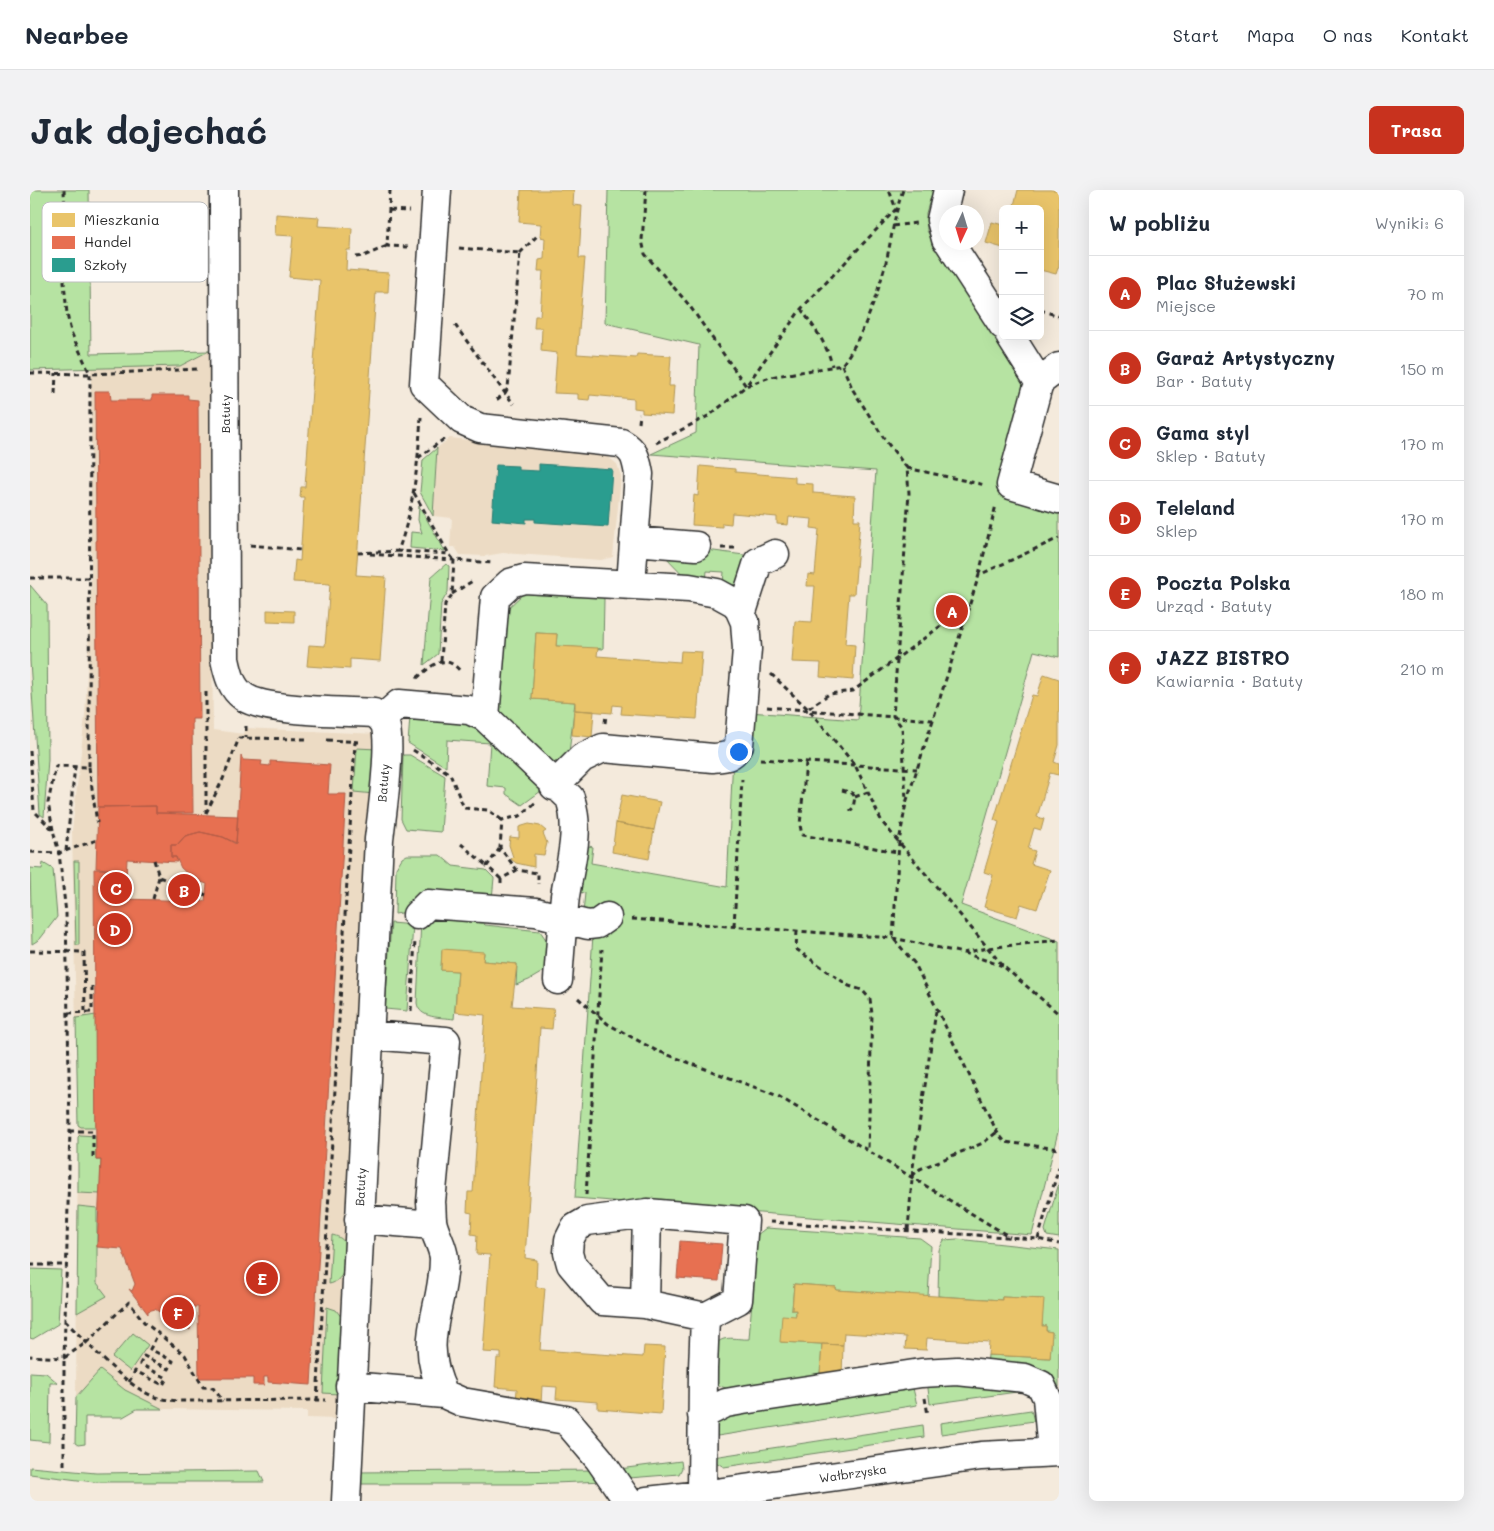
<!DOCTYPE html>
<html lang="pl">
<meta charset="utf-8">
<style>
body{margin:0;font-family:Mali,sans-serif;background:#f2f2f3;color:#1f2937}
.controls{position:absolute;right:15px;top:15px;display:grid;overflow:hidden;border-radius:8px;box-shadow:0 5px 20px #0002}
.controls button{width:45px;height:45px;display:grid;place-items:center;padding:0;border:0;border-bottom:1px solid #e0e1e3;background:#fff;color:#1f2937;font:25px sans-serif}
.compass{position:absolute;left:909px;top:15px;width:45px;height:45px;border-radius:50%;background:#fff;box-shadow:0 5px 20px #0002;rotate:184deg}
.you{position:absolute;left:708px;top:561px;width:18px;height:18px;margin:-12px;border:4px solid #fff;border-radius:50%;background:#1a73e8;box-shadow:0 0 0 8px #1a73e833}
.badge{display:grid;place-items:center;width:32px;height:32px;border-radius:50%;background:#c8321e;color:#fff;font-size:16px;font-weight:700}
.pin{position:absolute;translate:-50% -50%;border:2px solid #fff;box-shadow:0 1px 5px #0006}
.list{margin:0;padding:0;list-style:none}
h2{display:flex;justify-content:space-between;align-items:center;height:65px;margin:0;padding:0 20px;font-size:21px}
h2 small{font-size:16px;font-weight:400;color:#747a83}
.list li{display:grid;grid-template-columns:32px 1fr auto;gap:15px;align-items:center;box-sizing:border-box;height:75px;padding:0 20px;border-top:1px solid #e0e1e3}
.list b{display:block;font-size:19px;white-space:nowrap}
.list p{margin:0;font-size:16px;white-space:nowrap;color:#747a83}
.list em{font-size:16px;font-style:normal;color:#747a83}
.icon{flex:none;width:28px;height:28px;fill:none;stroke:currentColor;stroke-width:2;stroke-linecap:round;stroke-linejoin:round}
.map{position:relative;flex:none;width:1029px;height:1311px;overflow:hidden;border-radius:8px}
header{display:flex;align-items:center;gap:30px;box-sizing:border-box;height:70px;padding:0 25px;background:#fff;border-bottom:1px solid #e0e1e3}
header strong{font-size:24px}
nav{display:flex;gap:28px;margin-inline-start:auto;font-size:18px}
.intro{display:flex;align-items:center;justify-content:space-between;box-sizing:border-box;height:120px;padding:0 30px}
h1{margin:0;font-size:35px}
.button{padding:12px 22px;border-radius:8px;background:#c8321e;color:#fff;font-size:18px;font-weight:700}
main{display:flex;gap:30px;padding:0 30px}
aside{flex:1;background:#fff;border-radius:8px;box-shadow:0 5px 20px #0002}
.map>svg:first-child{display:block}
.built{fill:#ecdbc4}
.green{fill:#b6e3a2;stroke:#708766}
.homes{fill:#e9c46a;stroke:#b09657}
.shops{fill:#e76f51;stroke:#af5b46}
.schools{fill:#2a9d8f;stroke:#2a7b71}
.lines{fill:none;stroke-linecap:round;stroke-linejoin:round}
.minor-casing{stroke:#2b2b2b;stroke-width:31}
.path{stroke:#2b2b2b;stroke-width:3;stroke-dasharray:5 4;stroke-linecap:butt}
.minor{stroke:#fff;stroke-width:28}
.labels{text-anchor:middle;stroke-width:5;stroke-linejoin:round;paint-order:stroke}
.street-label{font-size:12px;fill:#2b2b2b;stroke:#fff}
.key{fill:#fff;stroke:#bfbfbf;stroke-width:1}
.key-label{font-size:14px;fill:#2b2b2b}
</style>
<header>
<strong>Nearbee</strong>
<nav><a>Start</a><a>Mapa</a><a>O nas</a><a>Kontakt</a></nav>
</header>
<div class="intro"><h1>Jak dojechać</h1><a class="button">Trasa</a></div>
<main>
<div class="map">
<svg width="1029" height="1311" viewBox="0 0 1029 1311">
<rect width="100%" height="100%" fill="#f4eadc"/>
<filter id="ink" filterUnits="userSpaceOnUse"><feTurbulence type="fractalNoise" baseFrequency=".02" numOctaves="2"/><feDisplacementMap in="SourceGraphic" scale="10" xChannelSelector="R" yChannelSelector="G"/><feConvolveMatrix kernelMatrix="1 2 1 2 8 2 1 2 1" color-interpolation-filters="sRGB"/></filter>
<g filter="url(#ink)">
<path class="built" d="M179,161L183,540L214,544L215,538L348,544L307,1229L277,1228V1221L133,1219L95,1200L70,1180L46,1207L48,935L42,641L55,526L61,398V178L150,176Z
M420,248L574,264L587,274L591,286L583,367L571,370L473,363L455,366L430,365L425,357H420L422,328L403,326L407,258Z"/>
<path class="green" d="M0,0H59L61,164L179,161L150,176L0,180Z
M578,0H903L896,23L897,41L997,196L972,301L1029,319V467L1004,461L931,715L1029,751V938L1002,1045L545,1008L563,745L551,744L555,703L543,702L550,654L563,657L561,673L697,697L705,521L828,530L846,281L621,264L666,243L669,155L575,133Z
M407,258L403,326L390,302L393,270Z
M389,316L415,361L380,358L381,342L392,343L388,330Z
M669,359L714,365L716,368L709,395L693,394L694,382L677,381L676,391L660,392L633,364Z
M416,374L419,376L418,402L411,414L408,464L394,475L401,387Z
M0,395L17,415L18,569L14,627L10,624L0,471Z
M495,402L569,404L574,409L573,459L526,456L527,444L506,443L502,509L545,512L539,563L532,570L516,574L467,520L478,418Z
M380,527L437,532L446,538L511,601L492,615L476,604V598L457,596L460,553L417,550L416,577L378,553Z
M327,558L347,559L344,604L324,602Z
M373,565H380L415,586L411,642L376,639L371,629Z
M377,665H410L423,676L456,680L464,688L462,709L365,724L366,678L372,668Z
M44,671H49V755H46Z
M13,673L23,679L27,727L10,749L2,754L0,678L12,679Z
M444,723L455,735L510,741L517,751L516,780L499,790L486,795L487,774L453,771L454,763L412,760L411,780L428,781L424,829C411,827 389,829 387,813L391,730Z
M361,733L383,735L377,821L355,819Z
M66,825L67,937H51L48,935L46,828Z
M50,945L66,946V970H71L70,1004L48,1003V947Z
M1029,993V1048L1017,1046L1015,1040Z
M48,1016L67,1018V1093L77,1106L47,1123Z
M736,1038L890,1048L901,1056L898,1106L806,1100V1097L764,1094L762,1120H766V1126L751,1152L792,1154L790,1185L698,1199L685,1194L686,1155C692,1144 708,1150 719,1149L727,1045Z
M302,1045C307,1046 312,1048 315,1053C322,1065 315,1092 299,1094Z
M927,1049L1029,1060V1197L1025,1198L1018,1183L957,1176L958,1165L1020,1168L1022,1142L1016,1141V1136H1012L1013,1109L972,1107V1110L908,1106L909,1060L914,1050Z
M0,1079L31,1080L28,1134L3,1149L0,1148Z
M297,1117L306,1120L312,1128L308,1204L293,1203Z
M103,1143L118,1155L100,1181L82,1167Z
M70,1180L95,1200L133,1219H107L93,1227H55V1254L48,1255L45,1253L46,1207Z
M0,1182L16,1183L28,1193H20L19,1252L0,1250Z
M881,1190L887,1215L681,1247L683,1236L692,1224Z
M897,1191L994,1201L900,1214Z
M1001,1220L1004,1231L911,1244L910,1233Z
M893,1235L894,1247L694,1277L684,1271L683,1267Z
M651,1271L652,1278L649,1284L599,1288L589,1279Z
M0,1277L66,1283L229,1281L234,1292H64L0,1284Z
M569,1280L576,1291L497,1294H330L327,1282Z"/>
<path class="homes" d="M491,0H544L543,15L552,16L549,68H555L547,164L606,168L607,164L641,166L639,196H644L642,225L612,223V219L604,218V209L560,205L559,210L548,209V204L524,203L527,163L511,161L512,138H504L505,126H510L513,81H508L509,70L514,69L515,48L510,47L511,34L489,32Z
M988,0H1029V75L1026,84L1010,80V19H983Z
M246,24L289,27L288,36L322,38L321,60H317L316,80L359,83L358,102H346L326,385L356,387L350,471L320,469V479L277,476L279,455L295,456L300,394L263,392L265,370L270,371L274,307H270L271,297H275L290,90L259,87L263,46L245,45Z
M962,32L973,35V58L956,53Z
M670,276L705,279V282L765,287V293L783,294V303L825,306L824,330H830L824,404H819L815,454L825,455L823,490L790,487L791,473L762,472L765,431L782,432L785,396H777L778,384L785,385L789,339L781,338L782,329L759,327L758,335L747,334V327L702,323L701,334L692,333V337L662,335L664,305L668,306Z
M237,420L264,421V432L237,431Z
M506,443L527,444L526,456L568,458L567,466L650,472L651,461L672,462L667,529L591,524L592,516L583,515L582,523L545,520V512L502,509Z
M1014,484L1029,489V555L1024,572L1029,574V582L1028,585L1020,583L1007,627L1014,629L1011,640L1004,638L998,659L1005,661L1001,674L1020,680L1007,719L991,714L987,727L954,717L963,685L954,682L969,632L964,630L1002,505L1007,506Z
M544,520L564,521L562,547L542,545Z
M592,605L630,612L624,640L586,633Z
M586,633L624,640L619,669L582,662Z
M499,634L510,636L516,641L513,643L517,653L514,665L504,664V677L486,673L481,669L483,667L479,655L480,647L489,648V637Z
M412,759L454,762L453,771L487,774L482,816L524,819L522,839L510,838L495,1068L507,1070L506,1097L515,1098L510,1160L613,1167L614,1156L635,1157L631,1224L568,1219V1212L526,1209L527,1197L512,1196L511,1215L486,1213L487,1199L465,1197L467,1168H471V1163L453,1162L460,1065L446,1064L447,1045L441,1044L442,1023L437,1022L438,1002H443L455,825L425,822L428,781L411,780Z
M764,1094L806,1097V1100L972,1110V1107L1014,1109L1012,1136H1016V1141L1022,1142L1020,1168L958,1165L959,1152L897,1148L896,1160L875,1159L876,1147L847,1145L814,1143L813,1155L750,1152L752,1125L766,1126V1120H762Z
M792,1154L813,1155L812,1187L790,1185Z"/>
<path class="shops" d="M65,201H80L81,210H122V205H158V209L168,210L170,529H162L163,623H126V616L68,617Z
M211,566L213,570L232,571L231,575L240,576V571L300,575L298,604H316L281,1195L238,1192V1187H234V1195H223V1188H169L168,1117H162L160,1140L144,1132L125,1119L118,1121V1124L99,1099L102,1101L105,1094L92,1059L67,1057L71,970H66L64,679L90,680V709L175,711L177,694L163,689L151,678L146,667H141V655H147L155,646L170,642L193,647L206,654Z
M126,616V623L208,626L206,653L193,647L170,642L155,646L147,655H141V667H146L147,672L97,669L95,709H90V680L66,678L68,617Z
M650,1051L692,1054L689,1091L647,1088Z"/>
<path class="schools" d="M509,274L582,279L578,337L505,332V329H496V333L462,330L466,275L488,276V280L509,281Z"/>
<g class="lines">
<g class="minor-casing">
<path id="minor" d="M194,0L195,469C198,483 201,498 214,507C236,522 314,521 344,523C349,526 352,529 355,534C362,554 352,624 349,649L316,1311
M407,0L394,194L432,230L450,238L591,253C605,261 606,268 609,284L601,394
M916,49L911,30L918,0
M919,52L973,135
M980,146L1009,192L981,295L1029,309
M1009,192L1029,177
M604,351L666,356
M712,422L728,372L745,364
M455,527L465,407L480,393L494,389L659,398L687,403L707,414L715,432L717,459L709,555C702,567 696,567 683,568L573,558L552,568L524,596
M352,529L369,514L439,520L455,527L540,608C551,641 540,673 535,706C532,734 530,762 528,790
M387,725L398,714L506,722L558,735L567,734L577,727
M340,845L416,851L401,1012C402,1020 401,1028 403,1035C406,1046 413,1057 414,1068C414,1122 386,1147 414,1204L432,1212L536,1230L569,1269L598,1311
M329,1029L403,1035
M615,1114L572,1111L541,1074L538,1063L539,1050L545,1038L557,1031L617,1023L714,1031L708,1110L675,1127L615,1114L617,1023
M320,1196L414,1204
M672,1225L696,1213L713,1210L891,1183L927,1181L995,1188L1011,1195L1017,1208L1022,1262
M672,1305L673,1179L675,1127
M617,1311L672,1305L951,1266L1029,1262"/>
</g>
<path class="path" d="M360,0L357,56L378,57
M616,0L612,50L615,64L659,115L716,196L771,119L866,19L859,0
M360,20L379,21
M863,36L886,33
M429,58L490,63L478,198L475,203L484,214
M490,63L508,45
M326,67L334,66L357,56
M771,119C783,136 798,155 802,176
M1010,120L1029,126
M425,135L475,203L464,212
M812,175L823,200L855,250L877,278L879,303L863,526L872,537L876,611
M0,183L60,184L169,179
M25,204L26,183
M391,227C388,273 384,318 368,361L419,364L424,370
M609,233L610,224
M626,253L680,225L716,196L740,187L812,175C834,145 848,104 857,68C862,45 865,22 873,0
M388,268L414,249
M877,278L955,295
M384,303L419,364
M220,355L271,360
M691,358H705
M328,363L368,361
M340,364L424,370
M949,384L966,315
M0,388H59
M422,404L444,390
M411,471L415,414L422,405L424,370L463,373
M741,484L778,519L825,575L852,632L958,758L973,776L1029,824
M387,488C402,475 415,462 431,482
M176,502V623
M737,517L903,530L949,385L1029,348
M779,518L799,504L823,501L939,415
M903,530L876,613L869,652L863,748L885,774L967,942L975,952L1029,959
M575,533L576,525
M216,536V548
M297,550L331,552
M383,560L420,584L434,618L458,620L472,630
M0,561L4,621L23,640L29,663L36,723L40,939L34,1168L0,1166
M730,569L887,579
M776,573L770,635L772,645L867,662
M59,577L67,633
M812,600L822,603L825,607L823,618L820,621
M825,607L838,602
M505,613L490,626L472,630L470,658L487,680L508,683V694
M176,623L193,589L209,548L279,549
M23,640L18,613L26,576L59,577L60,184L41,142L37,124L34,92L36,51L34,0
M431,654L457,676
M470,658L457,676L471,689
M36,661L45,576
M0,662L29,663L67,650
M124,670L129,687L176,705
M471,693V689L487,680
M123,709L129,687
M602,729L863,748L933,763L958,758L1029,750
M704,736L712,589
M767,741L766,759L819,796L832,800L840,809L842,824L838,959
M0,761L54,762L55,823
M934,763L973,776
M548,808L578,834L625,860L748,906L980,1047
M381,821L385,750
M38,823L62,822V793
M39,941H63V967H66
M882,986L890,979L953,953L967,942
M556,1005L572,759
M740,1032L1008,1049L1029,1054
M878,1040L883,977L906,821
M1008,1049L1029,977
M0,1075H37
M35,1131C59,1154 95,1196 125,1207C135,1210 145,1211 155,1211L296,1210
M99,1192L105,1181L133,1195L137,1188L110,1174L114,1166L139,1179L143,1171L120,1159L128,1144
M895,1208L898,1225
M287,1211L325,552
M34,1275V1168L57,1152L99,1112L114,1132L155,1165L173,1197L183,1198L193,1211"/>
<use href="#minor" class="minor"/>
</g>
</g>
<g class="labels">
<g class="street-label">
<text transform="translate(196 224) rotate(-90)" y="4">Batuty</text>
<text transform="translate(354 593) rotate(-85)" y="4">Batuty</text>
<text transform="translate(331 997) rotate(-87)" y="4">Batuty</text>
<text transform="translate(823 1284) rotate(-8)" y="4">Wałbrzyska</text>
</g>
</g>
<rect x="12" y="12" width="166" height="80" rx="8" class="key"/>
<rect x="22" y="23" width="23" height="14" fill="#e9c46a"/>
<rect x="22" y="46" width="23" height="13" fill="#e76f51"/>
<rect x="22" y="68" width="23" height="14" fill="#2a9d8f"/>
<g class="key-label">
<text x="54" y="35">Mieszkania</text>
<text x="54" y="57">Handel</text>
<text x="54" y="80">Szkoły</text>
</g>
</svg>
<div class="controls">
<button>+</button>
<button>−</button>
<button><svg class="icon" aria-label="layers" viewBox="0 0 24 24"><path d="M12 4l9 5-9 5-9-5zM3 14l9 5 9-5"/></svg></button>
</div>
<svg class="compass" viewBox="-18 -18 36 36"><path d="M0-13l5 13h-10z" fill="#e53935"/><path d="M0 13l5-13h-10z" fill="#747a83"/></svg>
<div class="you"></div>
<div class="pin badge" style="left:922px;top:421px">A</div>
<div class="pin badge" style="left:154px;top:700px">B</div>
<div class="pin badge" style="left:86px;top:698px">C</div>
<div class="pin badge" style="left:85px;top:739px">D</div>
<div class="pin badge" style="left:232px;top:1088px">E</div>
<div class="pin badge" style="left:148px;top:1123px">F</div>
</div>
<aside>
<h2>W pobliżu<small>Wyniki: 6</small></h2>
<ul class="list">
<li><span class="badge">A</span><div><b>Plac Służewski</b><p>Miejsce</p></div><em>70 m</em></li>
<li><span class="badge">B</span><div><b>Garaż Artystyczny</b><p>Bar · Batuty</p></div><em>150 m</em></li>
<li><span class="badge">C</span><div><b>Gama styl</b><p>Sklep · Batuty</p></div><em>170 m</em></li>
<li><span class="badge">D</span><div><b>Teleland</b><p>Sklep</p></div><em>170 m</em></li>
<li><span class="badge">E</span><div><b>Poczta Polska</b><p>Urząd · Batuty</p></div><em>180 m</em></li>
<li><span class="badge">F</span><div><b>JAZZ BISTRO</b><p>Kawiarnia · Batuty</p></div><em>210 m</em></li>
</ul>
</aside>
</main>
